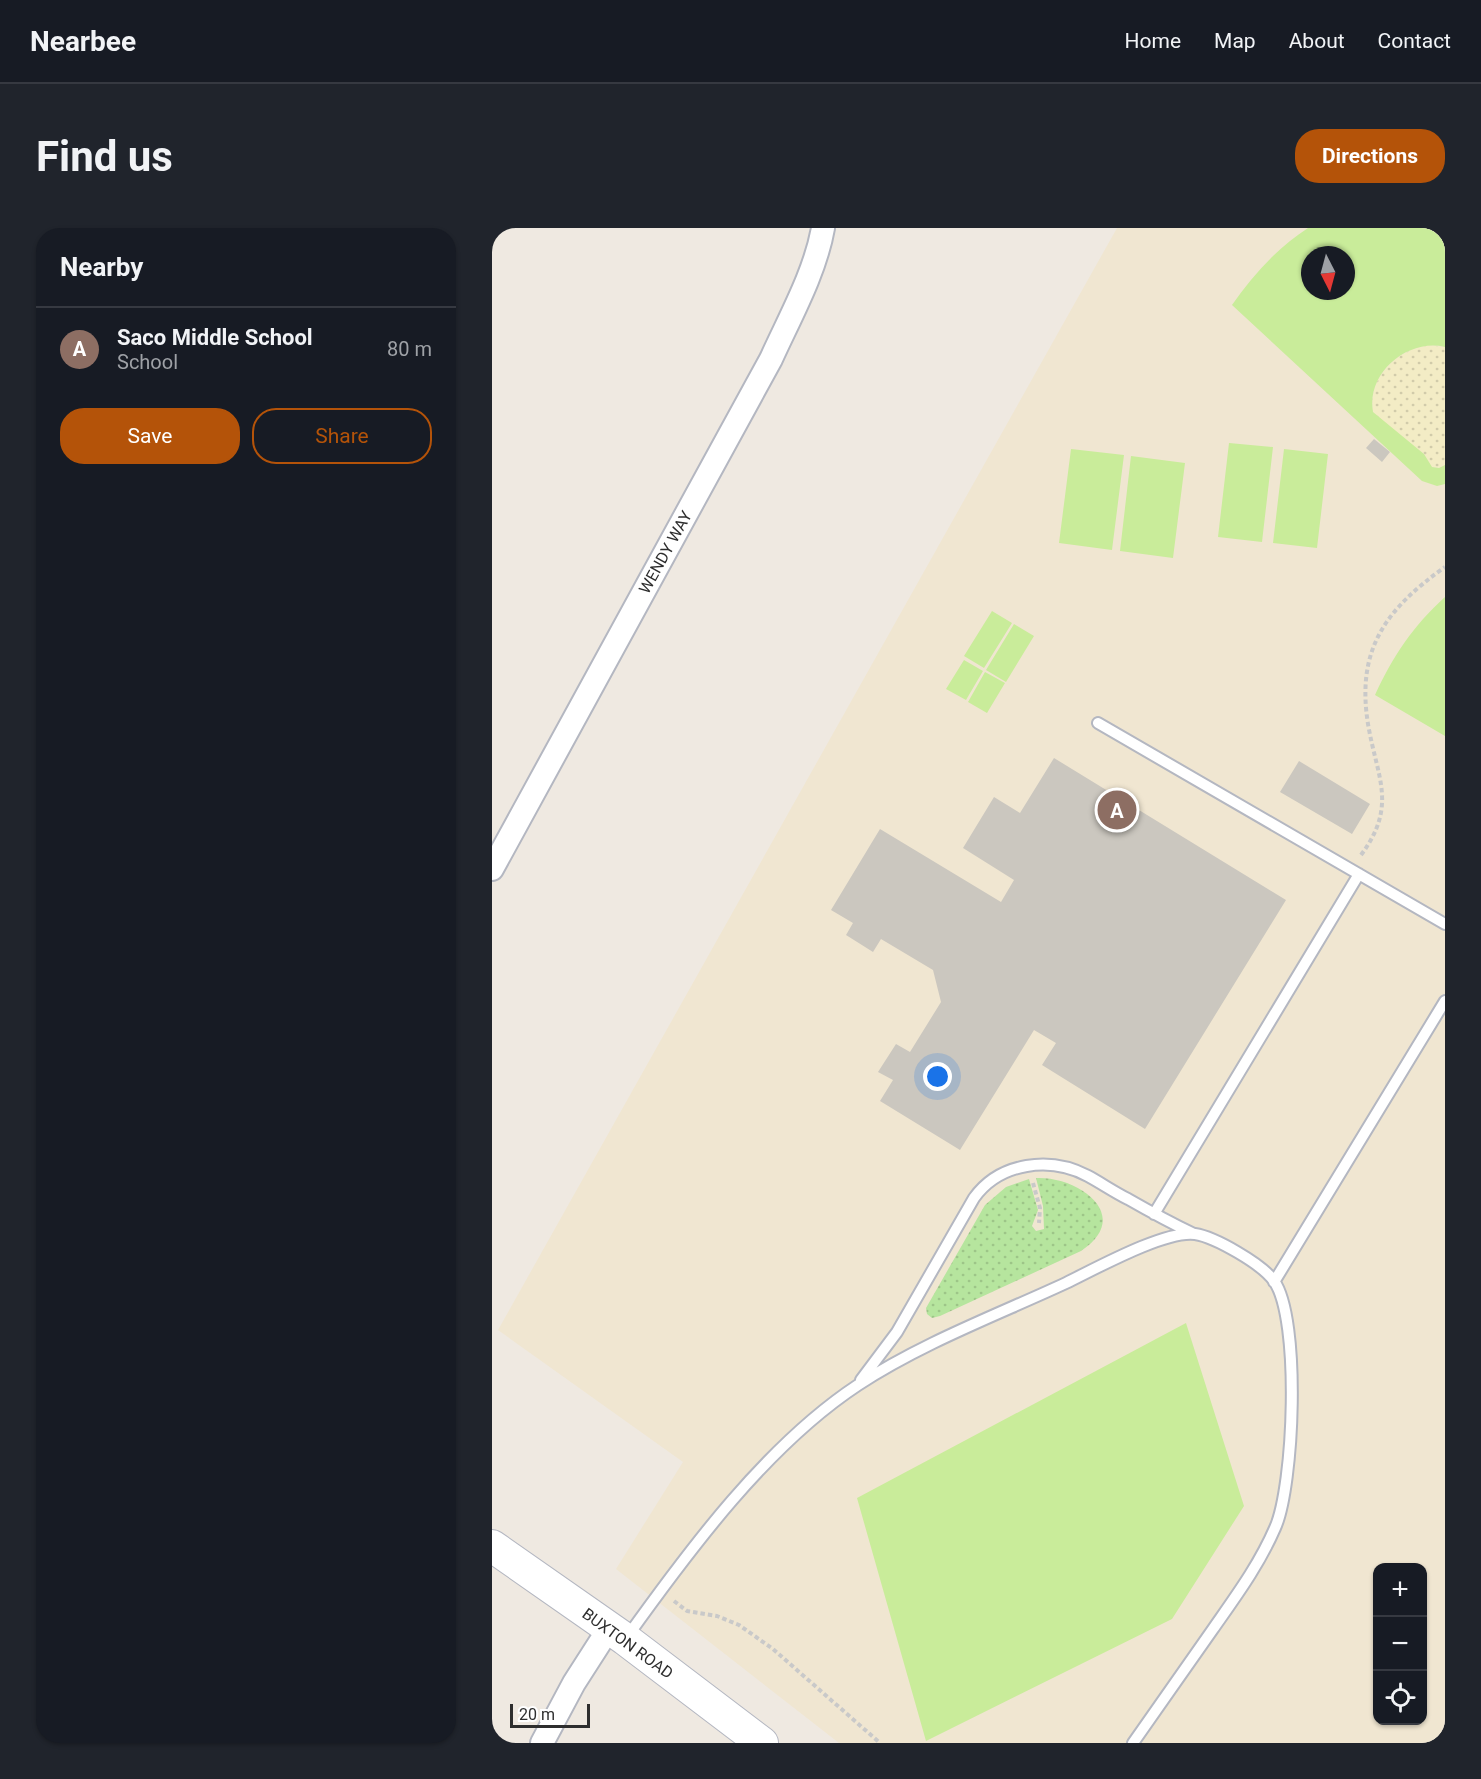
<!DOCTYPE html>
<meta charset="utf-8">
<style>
body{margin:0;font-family:Roboto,sans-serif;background:#20242c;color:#f1f3f6}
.controls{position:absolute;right:18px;bottom:18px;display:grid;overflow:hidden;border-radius:12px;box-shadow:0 2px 4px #0004}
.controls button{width:54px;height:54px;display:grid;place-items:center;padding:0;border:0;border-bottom:2px solid #363941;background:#171b24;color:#f1f3f6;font:30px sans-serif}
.compass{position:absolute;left:809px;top:18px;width:54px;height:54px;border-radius:50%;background:#171b24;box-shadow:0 2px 4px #0004;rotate:174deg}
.scale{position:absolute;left:18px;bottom:15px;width:80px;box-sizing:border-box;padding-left:6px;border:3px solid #2e2e2e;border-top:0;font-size:16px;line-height:21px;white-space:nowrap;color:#2e2e2e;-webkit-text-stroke:4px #fff;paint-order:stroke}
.you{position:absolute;left:446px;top:849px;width:21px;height:21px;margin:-15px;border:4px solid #fff;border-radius:50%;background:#1a73e8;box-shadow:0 0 0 9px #1a73e833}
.badge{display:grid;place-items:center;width:39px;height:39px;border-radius:50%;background:#b45309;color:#fff;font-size:20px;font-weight:700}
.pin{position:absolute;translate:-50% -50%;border:3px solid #fff;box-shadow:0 2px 6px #0006}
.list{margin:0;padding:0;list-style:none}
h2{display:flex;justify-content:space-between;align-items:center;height:78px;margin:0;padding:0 24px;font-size:26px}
h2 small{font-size:20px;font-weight:400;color:#9ea1a6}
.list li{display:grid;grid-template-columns:39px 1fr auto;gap:18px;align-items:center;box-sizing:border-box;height:84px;padding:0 24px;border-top:2px solid #363941}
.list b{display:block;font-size:22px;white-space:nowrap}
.list p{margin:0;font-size:20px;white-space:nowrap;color:#9ea1a6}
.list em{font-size:20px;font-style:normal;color:#9ea1a6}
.actions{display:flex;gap:12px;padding:18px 24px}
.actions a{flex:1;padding:14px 0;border:2px solid #b45309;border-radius:24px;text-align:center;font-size:21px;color:#b45309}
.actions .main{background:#b45309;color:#fff}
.icon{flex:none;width:33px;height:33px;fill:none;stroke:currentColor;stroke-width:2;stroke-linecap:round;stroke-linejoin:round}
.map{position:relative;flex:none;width:953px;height:1515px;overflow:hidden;border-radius:24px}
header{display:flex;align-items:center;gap:36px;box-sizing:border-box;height:84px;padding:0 30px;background:#171b24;border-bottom:2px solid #363941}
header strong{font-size:28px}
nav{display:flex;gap:33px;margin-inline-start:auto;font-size:21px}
.intro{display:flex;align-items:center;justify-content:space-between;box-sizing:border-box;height:144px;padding:0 36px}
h1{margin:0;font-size:42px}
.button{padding:15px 27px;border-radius:24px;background:#b45309;color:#fff;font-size:21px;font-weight:700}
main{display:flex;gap:36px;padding:0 36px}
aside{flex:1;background:#171b24;border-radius:24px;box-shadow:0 2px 4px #0004}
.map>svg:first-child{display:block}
.education{fill:#f0e6d1;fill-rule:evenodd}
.grass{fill:url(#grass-dots)}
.sand{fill:url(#sand-dots)}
.pitch{fill:#c9ec9a;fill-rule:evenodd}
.building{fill:#cbc7bf}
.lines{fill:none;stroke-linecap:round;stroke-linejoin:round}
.lane-casing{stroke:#b4b7c1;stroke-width:14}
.street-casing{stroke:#b4b7c1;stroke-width:26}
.secondary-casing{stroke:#b4b7c1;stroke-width:34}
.path{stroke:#c9c9c9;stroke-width:4;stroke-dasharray:4.5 3;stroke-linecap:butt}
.lane{stroke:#fff;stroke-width:10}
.street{stroke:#fff;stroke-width:22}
.secondary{stroke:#fff;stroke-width:32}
.labels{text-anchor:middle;stroke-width:5;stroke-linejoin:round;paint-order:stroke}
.street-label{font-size:16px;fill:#2e2e2e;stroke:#fff}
</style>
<header>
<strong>Nearbee</strong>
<nav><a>Home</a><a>Map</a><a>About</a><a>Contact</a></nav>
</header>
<div class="intro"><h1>Find us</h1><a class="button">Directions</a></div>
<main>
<aside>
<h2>Nearby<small></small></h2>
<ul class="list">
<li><span class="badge" style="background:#8d6e63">A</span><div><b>Saco Middle School</b><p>School</p></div><em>80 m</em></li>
</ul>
<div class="actions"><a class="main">Save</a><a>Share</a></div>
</aside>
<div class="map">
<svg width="953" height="1515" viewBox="0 0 953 1515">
<defs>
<pattern id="grass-dots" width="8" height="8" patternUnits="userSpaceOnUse" patternTransform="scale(1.5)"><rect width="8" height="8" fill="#b6e59e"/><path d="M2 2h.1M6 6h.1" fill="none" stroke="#9dc588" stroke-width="1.8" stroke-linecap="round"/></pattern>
<pattern id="sand-dots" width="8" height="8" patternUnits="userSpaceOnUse" patternTransform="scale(1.5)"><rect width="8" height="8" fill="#f3ecc5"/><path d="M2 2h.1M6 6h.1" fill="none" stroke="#d1cbaa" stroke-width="1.8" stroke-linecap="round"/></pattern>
</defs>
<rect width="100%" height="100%" fill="#efe9e1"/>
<path class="education" d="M625,0H953V1515H347L124,1341L191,1234L6,1102ZM818,27H854V63H818ZM886,1340H930V1492H886Z"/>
<path class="grass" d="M544,950C587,948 642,988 589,1023L448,1088L440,1090L435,1086L434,1080L493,977L514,959L537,951L546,982L540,998L544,1003L552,1001L551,978Z"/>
<path class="sand" d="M937,117L953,119V237L947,240L940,239L881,184C875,150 905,121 937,117Z"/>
<path class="pitch" d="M816,0H953V119C916,110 874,145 881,184L932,226L940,239L947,240L953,237V256L945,258L930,253L740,77C761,47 785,20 816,0ZM818,27H854V63H818Z
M737,215L781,219L770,314L726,309Z
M579,221L632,227L620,322L567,315Z
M792,221L836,226L825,320L781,315Z
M639,228L693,235L681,330L628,323Z
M953,369V508L883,467C901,428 921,398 953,369Z
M500,383L520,395L492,440L472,428Z
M522,396L542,408L514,454L494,442Z
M472,432L491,443L474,472L454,461Z
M493,444L513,455L495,485L476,474Z
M694,1095L752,1278L680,1391L434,1513L365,1270Z"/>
<path class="building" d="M882,211L898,224L890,234L874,220Z
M562,530L794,672L653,901L550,837L564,815L542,802L468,922L388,873L401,852L386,844L404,816L418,824L449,774L441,742L389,711L381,724L354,707L361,695L339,682L388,601L509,674L522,652L471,620L502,569L528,585Z
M807,533L878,576L860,606L788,564Z"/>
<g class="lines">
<g class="lane-casing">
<path id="lane" d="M606,495L953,696
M662,986L867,646
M782,1054L953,773
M369,1152L405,1104L482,970C508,934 558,928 596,948C609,955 622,964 636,971C657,983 679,995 702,1006
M135,1409C198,1321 275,1217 366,1157C430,1115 505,1087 574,1055C603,1041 673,1002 703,1006C723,1009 770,1036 782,1053C809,1091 802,1258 783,1300C767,1337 744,1368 721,1401C694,1439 668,1477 641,1515"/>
</g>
<g class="street-casing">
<path id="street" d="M0,641L279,131C298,89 323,45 331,0
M50,1515L82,1455L116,1402"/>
</g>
<g class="secondary-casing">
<path id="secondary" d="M0,1318L133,1411L270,1515"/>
</g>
<path class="path" d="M869,627C906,577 885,550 876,496C864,421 894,381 953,339
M541,955L548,980L547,995
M182,1373L195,1383L225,1388L247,1397L281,1421L388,1515"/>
<use href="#lane" class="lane"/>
<use href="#street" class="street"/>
<use href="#secondary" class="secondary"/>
</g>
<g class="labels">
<g class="street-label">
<text transform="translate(173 324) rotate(-61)" y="6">WENDY WAY</text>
<text transform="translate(136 1415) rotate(36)" y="6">BUXTON ROAD</text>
</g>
</g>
</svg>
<div class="controls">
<button>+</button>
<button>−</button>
<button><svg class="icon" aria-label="locate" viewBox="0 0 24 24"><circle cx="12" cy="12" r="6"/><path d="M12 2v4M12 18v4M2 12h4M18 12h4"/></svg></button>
</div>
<svg class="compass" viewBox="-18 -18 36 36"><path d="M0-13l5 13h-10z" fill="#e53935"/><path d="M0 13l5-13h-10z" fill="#9ea1a6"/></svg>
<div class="scale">20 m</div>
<div class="you"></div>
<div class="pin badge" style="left:625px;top:582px;background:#8d6e63">A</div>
</div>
</main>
